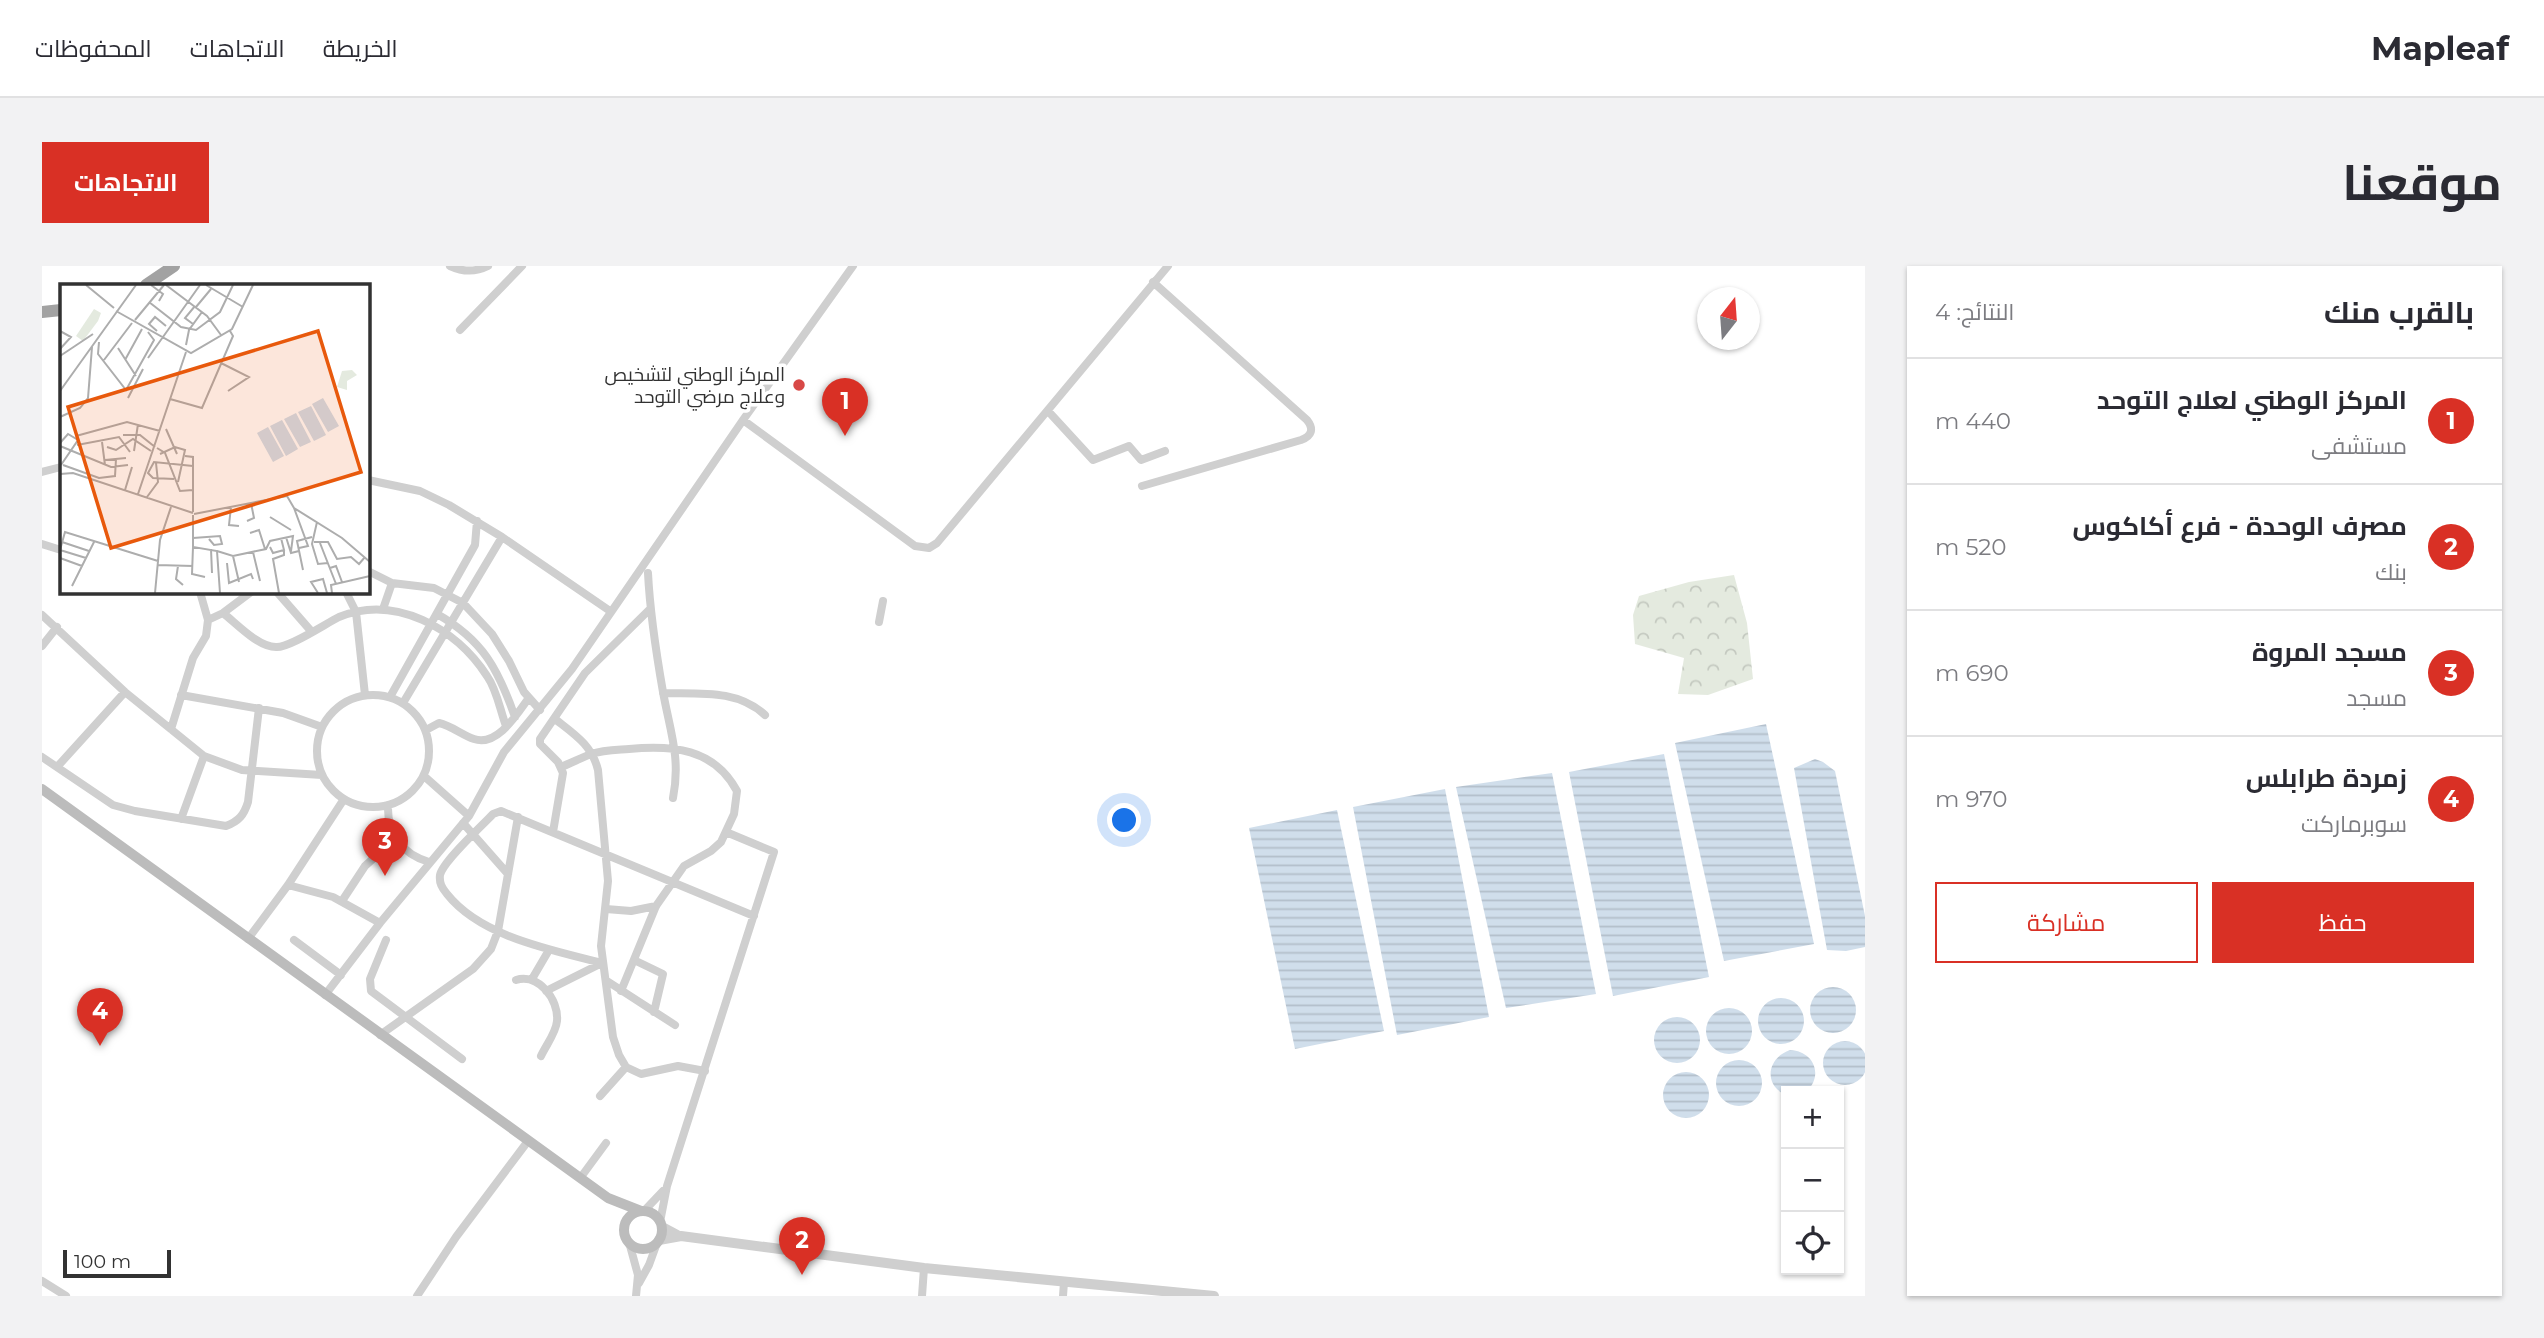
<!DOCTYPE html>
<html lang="ar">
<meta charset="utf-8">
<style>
body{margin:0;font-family:Montserrat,Cairo,sans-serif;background:#f2f2f3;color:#2b2b33;direction:rtl}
.controls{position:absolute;right:21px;bottom:21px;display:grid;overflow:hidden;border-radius:0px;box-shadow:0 2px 5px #0004}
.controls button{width:63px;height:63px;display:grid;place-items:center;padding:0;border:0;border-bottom:2px solid #e1e1e2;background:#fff;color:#2b2b33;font:35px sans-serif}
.compass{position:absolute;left:1655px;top:21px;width:63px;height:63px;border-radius:50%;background:#fff;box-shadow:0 2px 5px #0004;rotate:17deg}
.scale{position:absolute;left:21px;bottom:18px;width:108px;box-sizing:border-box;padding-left:7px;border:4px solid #323232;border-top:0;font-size:19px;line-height:24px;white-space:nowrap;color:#323232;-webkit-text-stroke:5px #fff;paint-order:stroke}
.you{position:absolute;left:1083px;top:555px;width:24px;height:24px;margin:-18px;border:5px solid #fff;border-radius:50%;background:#1a73e8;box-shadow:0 0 0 10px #1a73e833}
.badge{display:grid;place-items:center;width:46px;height:46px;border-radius:50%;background:#d93025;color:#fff;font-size:23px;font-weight:700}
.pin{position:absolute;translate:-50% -58px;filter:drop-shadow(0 2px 4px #0008)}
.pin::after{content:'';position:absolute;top:37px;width:24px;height:21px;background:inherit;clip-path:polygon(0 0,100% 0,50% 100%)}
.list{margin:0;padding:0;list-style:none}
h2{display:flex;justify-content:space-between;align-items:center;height:91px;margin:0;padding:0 28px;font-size:30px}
h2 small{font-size:23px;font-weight:400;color:#7c7c81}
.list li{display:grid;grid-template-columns:46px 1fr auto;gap:21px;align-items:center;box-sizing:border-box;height:126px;padding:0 28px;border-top:2px solid #e1e1e2}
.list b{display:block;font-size:26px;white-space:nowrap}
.list p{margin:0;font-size:23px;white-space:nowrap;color:#7c7c81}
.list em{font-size:23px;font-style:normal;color:#7c7c81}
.actions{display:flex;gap:14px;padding:21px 28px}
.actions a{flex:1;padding:16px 0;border:2px solid #d93025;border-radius:0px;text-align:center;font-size:24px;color:#d93025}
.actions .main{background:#d93025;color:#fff}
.icon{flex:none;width:38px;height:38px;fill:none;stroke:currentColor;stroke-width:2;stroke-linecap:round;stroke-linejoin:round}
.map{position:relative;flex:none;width:1823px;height:1030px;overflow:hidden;direction:ltr;border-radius:0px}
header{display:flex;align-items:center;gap:42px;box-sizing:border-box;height:98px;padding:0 35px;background:#fff;border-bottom:2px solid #e1e1e2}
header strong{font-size:33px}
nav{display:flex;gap:38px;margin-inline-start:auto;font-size:24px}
.intro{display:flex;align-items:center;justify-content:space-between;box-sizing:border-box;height:168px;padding:0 42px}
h1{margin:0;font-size:49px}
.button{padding:18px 32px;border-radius:0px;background:#d93025;color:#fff;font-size:24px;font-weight:700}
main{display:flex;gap:42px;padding:0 42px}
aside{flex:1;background:#fff;border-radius:0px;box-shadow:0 2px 5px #0004}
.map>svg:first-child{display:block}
.forest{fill:url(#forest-crowns)}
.water{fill:url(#water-rules)}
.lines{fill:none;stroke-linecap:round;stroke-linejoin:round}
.minor{stroke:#cfcfcf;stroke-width:8}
.tertiary{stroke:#cfcfcf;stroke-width:10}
.secondary{stroke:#bcbcbc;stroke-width:10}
.trunk{stroke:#a2a2a2;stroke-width:12}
.poi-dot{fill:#d84846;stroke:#fff;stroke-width:2.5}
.labels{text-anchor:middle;stroke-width:7;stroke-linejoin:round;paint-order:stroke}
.poi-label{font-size:19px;fill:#323232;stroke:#fff;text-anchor:end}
.inset-road{fill:none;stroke:#adadad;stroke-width:2}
.view{fill:#e8590c;fill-opacity:0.15;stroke:#e8590c;stroke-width:3.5}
.inset-edge{fill:none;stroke:#323232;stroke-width:3.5}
</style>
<header>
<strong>Mapleaf</strong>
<nav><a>الخريطة</a><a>الاتجاهات</a><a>المحفوظات</a></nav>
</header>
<div class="intro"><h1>موقعنا</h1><a class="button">الاتجاهات</a></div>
<main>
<aside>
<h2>بالقرب منك<small>النتائج: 4</small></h2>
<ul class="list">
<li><span class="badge">1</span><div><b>المركز الوطني لعلاج التوحد</b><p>مستشفى</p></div><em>440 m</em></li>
<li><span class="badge">2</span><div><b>مصرف الوحدة - فرع أكاكوس</b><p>بنك</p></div><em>520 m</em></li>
<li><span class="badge">3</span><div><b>مسجد المروة</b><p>مسجد</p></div><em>690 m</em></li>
<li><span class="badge">4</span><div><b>زمردة طرابلس</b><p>سوبرماركت</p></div><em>970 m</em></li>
</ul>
<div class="actions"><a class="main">حفظ</a><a>مشاركة</a></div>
</aside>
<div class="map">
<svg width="1823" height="1030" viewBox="0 0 1823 1030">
<defs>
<pattern id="forest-crowns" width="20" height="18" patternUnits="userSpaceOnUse" patternTransform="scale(1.75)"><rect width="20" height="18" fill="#e4eadf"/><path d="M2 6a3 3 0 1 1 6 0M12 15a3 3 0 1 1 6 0" fill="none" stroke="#c4c9c0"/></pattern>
<pattern id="water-rules" width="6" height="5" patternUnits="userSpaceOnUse" patternTransform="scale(1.75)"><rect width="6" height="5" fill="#d0deeb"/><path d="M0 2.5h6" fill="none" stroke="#b3bfca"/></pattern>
</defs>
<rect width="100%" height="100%" fill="#fff"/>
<path class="forest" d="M1692,309L1705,357L1711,413L1666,429L1636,428L1642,392L1593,378L1591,349L1597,330L1647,316Z"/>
<path class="water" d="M1724,458L1772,678L1682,695L1633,477Z
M1622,488L1667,711L1571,730L1527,506Z
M1773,493L1781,496L1793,505L1823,650V681L1804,685L1785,684L1752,502Z
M1510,507L1554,728L1464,742L1414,521Z
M1403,523L1447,751L1355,769L1311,541Z
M1295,544L1342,765L1253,783L1207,562Z
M1768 744a23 23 0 1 1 46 0a23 23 0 1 1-46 0Z
M1716 755a23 23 0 1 1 46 0a23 23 0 1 1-46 0Z
M1664 765a23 23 0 1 1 46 0a23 23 0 1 1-46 0Z
M1612 774a23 23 0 1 1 46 0a23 23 0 1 1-46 0Z
M1781 797a22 22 0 1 1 44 0a22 22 0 1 1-44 0Z
M1748,784C1771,785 1782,808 1765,825H1744V829C1721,819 1725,792 1748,784Z
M1674 817a23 23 0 1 1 46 0a23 23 0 1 1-46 0Z
M1621 829a23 23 0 1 1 46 0a23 23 0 1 1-46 0Z"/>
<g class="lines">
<path class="minor" d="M408,0C421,6 434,6 446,0
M418,64L480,0
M1006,145L1051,194L1087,180L1099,194L1123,185
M701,154L873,280L887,282L895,277L1126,0
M0,206L19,201
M326,214L378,225L407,239L460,271L568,345
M1100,220L1259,174C1270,170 1272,163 1265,154L1111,16
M0,278L19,284
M326,305L350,317L392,322L421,337L450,368L467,395L482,426L498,444
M606,307C608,347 614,386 621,426C628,465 639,492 631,532
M235,326L269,365
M304,326L314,346L323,429
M341,343L350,317
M181,347C195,358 216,381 234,381C247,382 283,358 297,351C353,328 414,362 445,410C455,424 458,444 464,460
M395,348C441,374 456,403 473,451
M0,349L83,426L162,490L200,504L280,509
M166,354L181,347L209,326
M837,356L841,335
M0,380L15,361
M621,427C657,428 695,423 723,449
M275 485a56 56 0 1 1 112 0a56 56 0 1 1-112 0Z
M139,429L241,447L280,461
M348,431L433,279L435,255
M361,437L460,271
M513,453C532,468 550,479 556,504L566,615L559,680L571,771L577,789L584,801L599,808L636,800L663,805
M129,463L151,392L164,370L166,354L158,326
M384,464L397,457C410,460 420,469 432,473C455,481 475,448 486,433
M0,491L71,539L93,545L184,560C197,555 202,549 206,536L217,442
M15,501L83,426
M519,501C529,497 539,492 549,488C561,484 574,484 587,483C630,479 672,482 695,525L692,548L679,576L669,585L642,600L614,640L579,725
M382,510L427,550
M346,539C345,568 360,588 387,596
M139,553L162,490
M421,557L466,608
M511,566L521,507L516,496L498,478V473L543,407L608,343
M246,619L291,631L338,657
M300,635L323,600L354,572
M564,643L589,645L614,640
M206,673L246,619L302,533
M252,674L299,709
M344,674L328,713L329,725L420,793
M592,694L621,708L612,746
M560,697C510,684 439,671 405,628C400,622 397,617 398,609C401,595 440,560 451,548L459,545L712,650
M490,713L507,684
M474,714C496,707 517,733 515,755C514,767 504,779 499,790
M565,715L633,759
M504,725L560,697
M283,729L338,657L427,550L462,486L530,403L701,154L811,0
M338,769L431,703L449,683L456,665L476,551
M558,830L584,801
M539,911L564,877
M602,945L621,925
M618,956L625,920L732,586L684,566
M587,976L596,1009L594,1030
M0,1015L24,1030
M597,1017L607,999L615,977
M375,1030L414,971L486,875
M880,1030L882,1002
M1021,1030L1022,1016"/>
<path class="tertiary" d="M620,961L635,969
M617,974L639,970L882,1002L1172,1030"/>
<path class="secondary" d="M0,523L566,932L599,945
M582 964a19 19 0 1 1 38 0a19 19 0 1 1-38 0Z"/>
<path class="trunk" d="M104,19L132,0
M0,46L19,44"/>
</g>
<circle class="poi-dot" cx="757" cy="119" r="7"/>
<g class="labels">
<g class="poi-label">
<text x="743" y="115">المركز الوطني لتشخيص<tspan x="743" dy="22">وعلاج مرضي التوحد</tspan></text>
</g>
</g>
<g transform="translate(18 18)">
<rect width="310" height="310" fill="#fff"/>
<path d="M292,86L297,91L287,97V106L277,103L282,87Z" fill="#e4eadf"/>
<path d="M34,25L41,29L38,37L23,57L16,52Z" fill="#e4eadf"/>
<path d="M263,114L279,142L268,148L252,120ZM251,122L266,151L254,157L238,128ZM236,129L251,158L240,163L224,135ZM222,136L238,165L226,172L210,142ZM208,143L224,172L213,178L197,149Z" fill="#d0deeb"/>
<path class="inset-road" d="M26,1L54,24M91,1L103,10L99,17M106,1L147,32L161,51M146,1L183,23M89,18L121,43L136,46L160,28L173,1M136,23L151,5M56,27L131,69L172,45L193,1M75,36L104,1M133,40L125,34L135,22M0,47L11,53L0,65M97,47L89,40L95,33L106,42M39,58L38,70L66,106L94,56L88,48M126,61L129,46L142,28M58,64L76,92M0,72L33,50M88,74L140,1M44,76L72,39M65,76L82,45M161,79L189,93L168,107M0,107L76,1M68,114L83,85M110,115L142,124L173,52L170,47M0,133L20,124L28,114L32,63M106,145L117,170M63,151H80L95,163M16,152L67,138L100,147M42,158L45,181M0,159L8,150L18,156L1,181M17,161L59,153L70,168M0,162L51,183L68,181M47,163L56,166L73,155L91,167M97,164L105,169L120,207L133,206M74,167L78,140M100,170L115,163L125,166L118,198M125,172L133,173V228M45,176L66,174M3,181L39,194L55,192L56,175M0,190L13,189L133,229M114,195L93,194L88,189L94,178L133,182M65,206L72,183M78,210L126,68M87,213L98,198L96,179M171,223L169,241L179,242M234,224L248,262L239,264M134,230L227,212L234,224L282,254L310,278M133,231V263L157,267L160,309M210,233L231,246M187,237L194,234L191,219M257,238L252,260L258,280L268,279M190,249L199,246L205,265M226,253L231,269L239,267M133,254L160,252L162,260L154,261L149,255M2,258L29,267M254,258H268L277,275L291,273L299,280L305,273M260,259L276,300M133,263L132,290L145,293M210,263L213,269L224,266L221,254M151,265L152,289M0,266L5,248L98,277M0,266L26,274M157,267L173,272L206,265L210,257L233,252L231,267M193,268L200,297M173,272L179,298M0,274L22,282M167,279L169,299L191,290L193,295M97,281L133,282M118,282L116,295L123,301M270,284L276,282L282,298M243,286L237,257L252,253M12,302L34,258M95,309L100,256L111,223M219,309L213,275L224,271V266M258,309L251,298L263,295L267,309M272,309L271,301L310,292"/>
<path class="view" d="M258,47L301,188L51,264L8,123Z"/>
<rect width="310" height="310" class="inset-edge"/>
</g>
</svg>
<div class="controls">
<button>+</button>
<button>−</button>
<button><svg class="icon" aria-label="locate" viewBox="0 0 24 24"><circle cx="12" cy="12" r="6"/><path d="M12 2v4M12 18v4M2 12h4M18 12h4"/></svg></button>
</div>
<svg class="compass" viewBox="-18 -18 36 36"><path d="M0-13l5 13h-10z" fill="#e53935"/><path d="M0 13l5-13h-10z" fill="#7c7c81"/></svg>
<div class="scale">100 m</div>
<div class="you"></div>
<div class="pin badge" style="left:803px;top:170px">1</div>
<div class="pin badge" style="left:760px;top:1009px">2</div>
<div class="pin badge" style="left:343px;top:610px">3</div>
<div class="pin badge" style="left:58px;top:780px">4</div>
</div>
</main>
